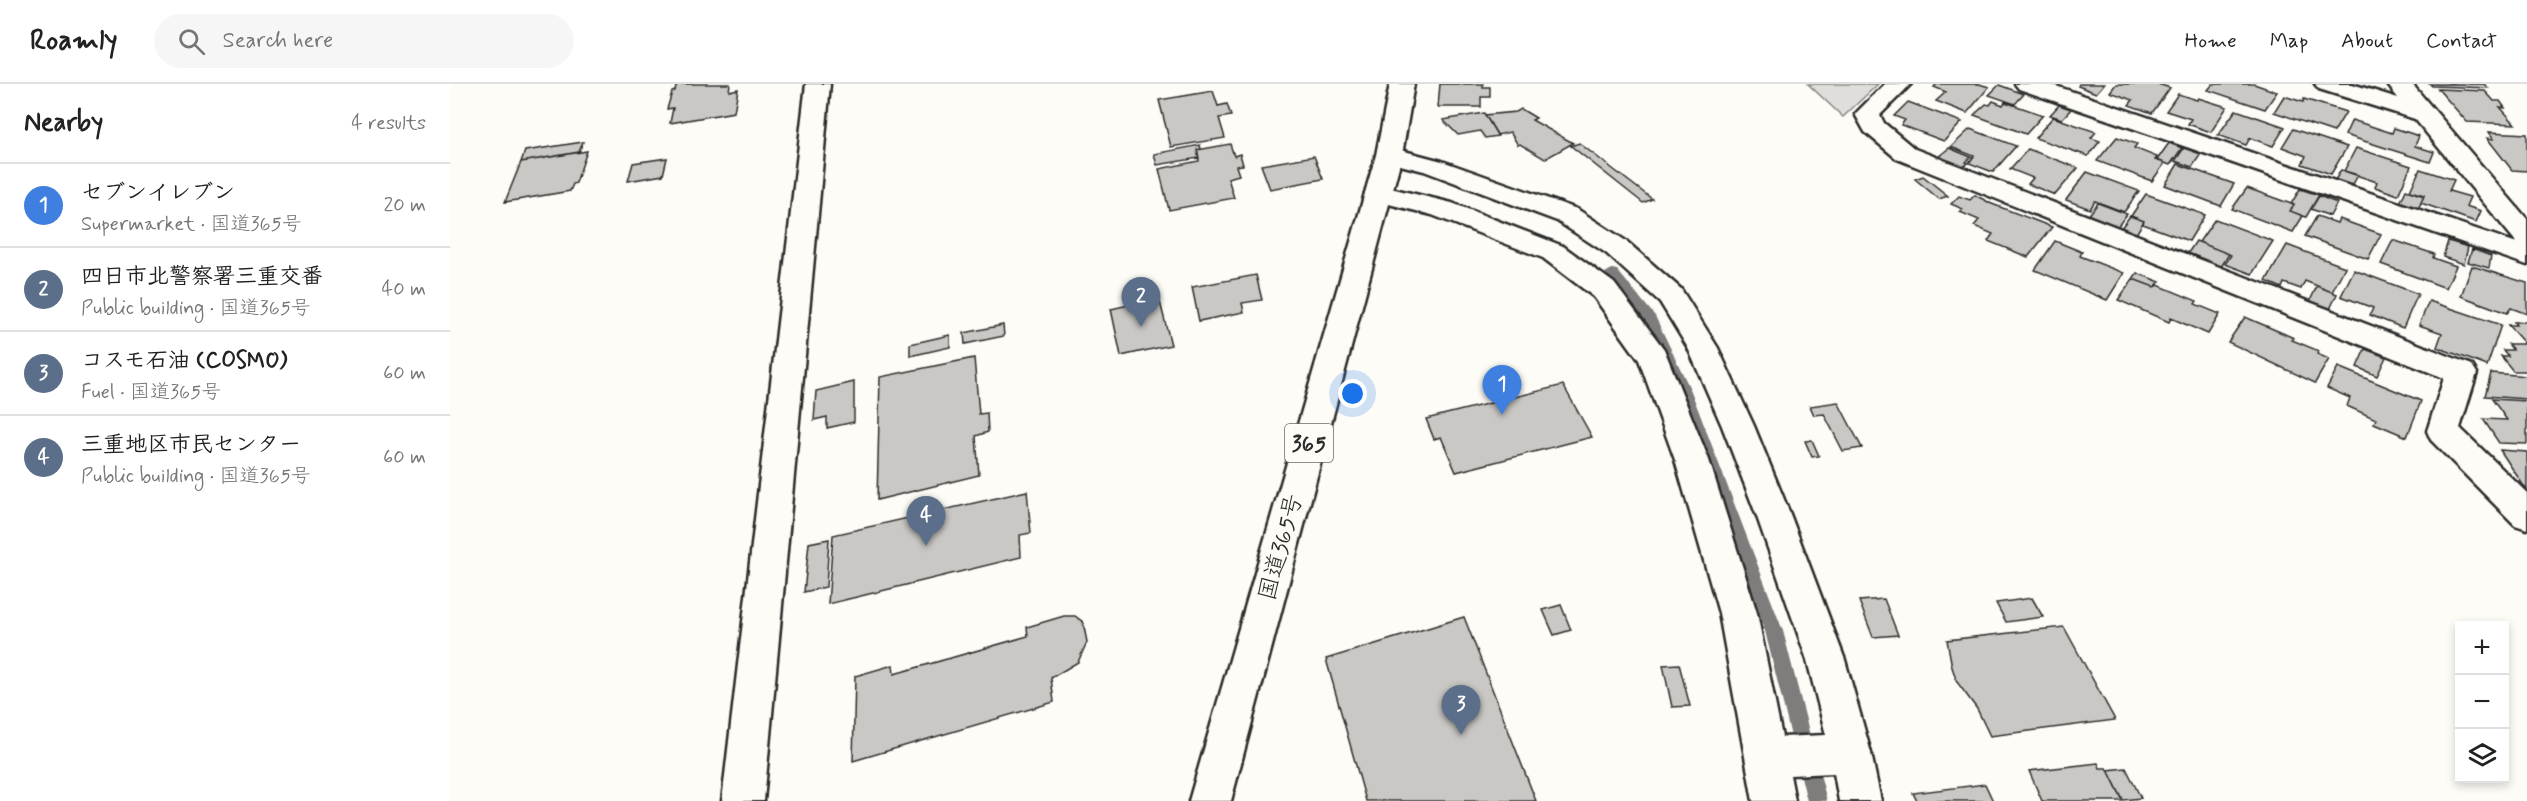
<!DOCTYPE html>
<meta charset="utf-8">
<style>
body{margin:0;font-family:Mynerve,"Klee One",sans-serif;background:#f6f6f6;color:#222}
.controls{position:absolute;right:18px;bottom:18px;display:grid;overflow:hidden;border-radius:0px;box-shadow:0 3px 9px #0003}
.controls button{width:54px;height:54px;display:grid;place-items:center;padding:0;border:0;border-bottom:2px solid #e0e0e0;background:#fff;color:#222;font:30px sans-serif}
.you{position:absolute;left:903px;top:310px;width:21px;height:21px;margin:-15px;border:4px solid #fff;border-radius:50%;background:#1a73e8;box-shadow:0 0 0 9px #1a73e833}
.badge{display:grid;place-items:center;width:39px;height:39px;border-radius:50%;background:#2b2b2b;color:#fff;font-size:20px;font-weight:700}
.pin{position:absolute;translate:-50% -50px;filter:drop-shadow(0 2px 3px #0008)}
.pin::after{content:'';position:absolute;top:32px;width:21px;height:18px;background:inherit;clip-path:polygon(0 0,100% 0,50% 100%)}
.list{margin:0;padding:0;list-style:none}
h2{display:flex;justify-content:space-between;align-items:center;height:78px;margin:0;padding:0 24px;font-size:26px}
h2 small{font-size:20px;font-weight:400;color:#767676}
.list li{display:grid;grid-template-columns:39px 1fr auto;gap:18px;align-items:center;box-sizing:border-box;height:84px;padding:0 24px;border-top:2px solid #e0e0e0}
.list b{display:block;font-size:22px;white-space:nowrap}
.list p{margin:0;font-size:20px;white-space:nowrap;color:#767676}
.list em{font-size:20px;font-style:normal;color:#767676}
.icon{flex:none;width:33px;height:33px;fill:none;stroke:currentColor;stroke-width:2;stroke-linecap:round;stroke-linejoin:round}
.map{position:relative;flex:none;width:2077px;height:717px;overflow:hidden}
header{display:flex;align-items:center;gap:36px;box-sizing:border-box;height:84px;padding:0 30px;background:#fff;border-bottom:2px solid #e0e0e0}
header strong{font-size:28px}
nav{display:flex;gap:33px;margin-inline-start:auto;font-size:21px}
.search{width:420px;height:54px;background:#f6f6f6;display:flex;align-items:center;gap:15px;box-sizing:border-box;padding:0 21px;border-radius:33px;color:#767676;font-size:22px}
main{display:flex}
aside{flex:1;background:#fff}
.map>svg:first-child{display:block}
.green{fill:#dfdeda;stroke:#858482;stroke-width:1.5}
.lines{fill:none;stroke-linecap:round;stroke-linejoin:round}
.stream{fill:#7e7d7b;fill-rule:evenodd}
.building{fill:#c9c8c4;stroke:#2b2b2b;stroke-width:1.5}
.street-casing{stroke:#2b2b2b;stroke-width:5}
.highway-casing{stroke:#2b2b2b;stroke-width:5}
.street{fill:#fdfcf7;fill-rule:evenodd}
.highway{fill:#fdfcf7;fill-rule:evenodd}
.labels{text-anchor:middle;stroke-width:4.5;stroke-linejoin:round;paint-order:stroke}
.shield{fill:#fdfcf7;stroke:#6a6a68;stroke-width:1.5}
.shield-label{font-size:22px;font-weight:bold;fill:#2b2b2b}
.street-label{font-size:24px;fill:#2b2b2b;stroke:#fdfcf7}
</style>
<header>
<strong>Roamly</strong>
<div class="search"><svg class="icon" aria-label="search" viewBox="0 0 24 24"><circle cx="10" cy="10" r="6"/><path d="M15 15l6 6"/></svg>Search here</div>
<nav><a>Home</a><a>Map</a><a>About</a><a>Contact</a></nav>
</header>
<main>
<aside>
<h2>Nearby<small>4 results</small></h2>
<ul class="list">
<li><span class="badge" style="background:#3f7fe0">1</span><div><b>セブンイレブン</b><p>Supermarket · 国道365号</p></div><em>20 m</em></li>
<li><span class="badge" style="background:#5c6f8a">2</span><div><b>四日市北警察署三重交番</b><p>Public building · 国道365号</p></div><em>40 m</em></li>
<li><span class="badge" style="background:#5c6f8a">3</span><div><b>コスモ石油 (COSMO)</b><p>Fuel · 国道365号</p></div><em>60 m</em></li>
<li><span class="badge" style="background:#5c6f8a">4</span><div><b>三重地区市民センター</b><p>Public building · 国道365号</p></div><em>60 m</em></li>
</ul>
</aside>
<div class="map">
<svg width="2077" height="717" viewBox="0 0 2077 717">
<rect width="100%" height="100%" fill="#fdfcf7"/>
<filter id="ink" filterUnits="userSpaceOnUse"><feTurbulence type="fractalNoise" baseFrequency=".0167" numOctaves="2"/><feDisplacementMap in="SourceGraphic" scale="12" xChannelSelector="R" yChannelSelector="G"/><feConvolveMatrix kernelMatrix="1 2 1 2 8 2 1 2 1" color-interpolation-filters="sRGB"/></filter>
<g filter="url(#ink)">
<path class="green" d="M1358,0H1428L1393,33Z"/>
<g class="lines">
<path class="stream" d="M1162,185L1167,186L1205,232L1241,307L1333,547L1377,717H1357L1315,547L1227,307L1192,234L1155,189Z"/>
</g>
<path class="building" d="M227,0H280L279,7L288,5L284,28L220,39L223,24L217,25L222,8L225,7Z
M990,0H1033V3H1040V13H1031V23H988Z
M1487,0H1529L1539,3L1517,29L1486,17L1496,8L1484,3Z
M1629,0H1654L1646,9L1628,2Z
M1666,0H1708L1720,4L1702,29L1679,21L1683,16L1660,8Z
M1763,0H1804L1827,8L1815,25L1758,6Z
M1980,0H2034L2038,4L1982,2Z
M1549,1L1574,10L1565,20L1539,11Z
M1988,5L2035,7L2044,17H2050L2055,24L2050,23L2065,40L2017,38Z
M763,7L768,22L777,20L781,32L769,34L775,54L721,63L709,16Z
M1728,10L1747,16L1748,14L1777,23L1761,48L1738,40L1741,35L1716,27Z
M1834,12L1853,18L1854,15L1896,28L1884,48L1824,28Z
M1543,17L1553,21L1555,18L1593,31L1576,50L1524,31L1536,20L1540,21Z
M1458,18L1512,38L1494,57L1451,41L1455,36L1444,32Z
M1609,21L1621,25L1612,35L1600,31Z
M1071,25L1086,34L1082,36L1123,59L1095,75L1070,60L1068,61L1060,48L1047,51L1035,31L1066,28Z
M1786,26L1835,43L1823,62L1800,54L1796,61L1768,51Z
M1034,29L1048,52L1035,54L1030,47L1008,51L993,36Z
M1603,33L1646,48L1641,54L1650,57L1638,72L1585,54Z
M1902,36L1942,49L1944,44L1969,52L1965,62L1984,68L1980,78L1895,51Z
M1520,45L1566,62L1543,88L1519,79L1524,72L1501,63Z
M1843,45L1897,63L1881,90L1852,80L1856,72L1832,63Z
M2039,48L2077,50V87L2062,86L2037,54L2044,55Z
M1667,53L1687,60L1684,64L1707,73L1705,76L1715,79L1702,97L1647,77Z
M133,58L129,68L71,78L75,67Z
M1129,59L1202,115L1193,119L1121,62Z
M1719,59L1732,64L1720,81L1707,76Z
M780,60L784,72L790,70L793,81L786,82L789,91L778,94L784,114L719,126L709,85L749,77L747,66Z
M750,61L751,65L747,66L749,74L707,81L704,70Z
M1499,64L1521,73L1516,78L1518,79L1514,83L1488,73Z
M1734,64L1751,70L1742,83L1725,77Z
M1906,64L1961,82L1948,111L1925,103L1927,98L1894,87Z
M1578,65L1628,84L1605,111L1578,100L1583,94L1560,85Z
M137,67L126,99L123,100L120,107L55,118L71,78Z
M864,72L873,95L820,105L811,81Z
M217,74L213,91L178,97L183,79Z
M1728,80L1784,100L1771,122L1715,101Z
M1970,85L2004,96L1999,107L2020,113L2016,122L2031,127L2026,138L1971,119L1974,111L1960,107Z
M1891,86L1908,91L1902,102L1885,96Z
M1637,88L1689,107L1674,128L1645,117L1640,125L1616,116Z
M1473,92L1498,112L1489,115L1465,95Z
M1797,104L1844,121L1840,127L1853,132L1843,148L1782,125Z
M1850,105L1869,111L1856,133L1840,127L1844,121L1841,120Z
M1956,106L1974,112L1968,125L1950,119Z
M1696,110L1755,131L1739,157L1693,140L1694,137L1681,132Z
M1525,111L1542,120L1602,143L1578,173L1538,157L1543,150L1524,142L1529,136L1510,128L1513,125L1501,120L1509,112L1520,116Z
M1869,112L1887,119L1880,132L1861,125Z
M1648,119L1677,130L1667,143L1638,132Z
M1680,132L1694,137L1686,150L1671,144Z
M1867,132L1887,139L1889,135L1931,150L1918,175L1855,152Z
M1765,135L1823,157L1802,190L1775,180L1781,171L1749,158Z
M1943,156L1984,170L1983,174L2006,182L1996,204L1931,180Z
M1605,157L1632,168L1630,172L1674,189L1657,216L1585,186Z
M1746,157L1779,170L1771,183L1738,169Z
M1998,157L2018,163L2014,180L1993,173Z
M1837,161L1895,183L1882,208L1855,197L1851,205L1834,199L1832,204L1816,197Z
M2022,165L2041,172L2039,184L2018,178Z
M2022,182L2077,199V230L2061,224L2057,229L2011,212Z
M1904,186L1968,210L1953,244L1920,231L1923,224L1891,212Z
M1687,189L1710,198L1704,203L1683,195Z
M806,191L812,216L792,219L794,228L749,237L742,203Z
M1683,195L1704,203L1708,201L1747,217L1745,220L1770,230L1758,250L1721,234L1719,238L1668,216Z
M1867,202L1887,210L1880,225L1860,217Z
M709,214L721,261L671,272L661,225Z
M1979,217L2051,241L2037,282L1987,263L1992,249L1969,241Z
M1795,233L1844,254L1842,256L1869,267L1867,270L1879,275L1865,299L1778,258Z
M2064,238H2077V287H2063L2051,272H2058L2053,266H2063L2058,260H2075L2058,241H2066Z
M553,241L554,252L515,260L514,249Z
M500,251V263L460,272V260Z
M1915,265L1936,273L1927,292L1907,283Z
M524,274L529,330L537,329L538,348L526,352L529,391L427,416L430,293Z
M1888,283L1971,317L1957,353L1924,339L1926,335L1897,322L1900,314L1877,304Z
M2041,289L2077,292V315L2035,312Z
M404,298V338L377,344V333L364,336L366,307Z
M1113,301L1142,353L1006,388L991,353L984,355L976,335Z
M2042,315L2077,317V360L2049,359L2033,335L2057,336Z
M1388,318L1412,364L1393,367L1374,330L1364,331L1360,322Z
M1362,356L1369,372L1362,373L1355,357Z
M2050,366L2077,368V407Z
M577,407L581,449L570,451L571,473L378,520L383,451Z
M379,455L376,503L354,508L359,459Z
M1582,514L1593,533L1556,538L1546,519Z
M1434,515L1448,551L1423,553L1409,517Z
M1111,521L1121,546L1104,551L1093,526Z
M614,532H625L633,538L637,558L628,578L601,594L604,618L403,677L405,592L443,581L444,590L578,552L577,543Z
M1014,533L1086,717H916L876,575Z
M1614,543L1665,636L1540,652L1527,625L1507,598L1502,583L1497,556Z
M1229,580L1240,622L1222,623L1213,581Z
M1648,679L1650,684H1657L1673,717H1592L1579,687Z
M1676,684L1691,714L1673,716L1658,686Z
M1535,700L1543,717H1467L1463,709Z"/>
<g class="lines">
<g class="street-casing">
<path id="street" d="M356,0H380L314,717H272Z
M1435,0H1461L1430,31L1434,39L1465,65L2022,281L2027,289L2010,344L2077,409V445L2065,441L1981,356L1977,347L1994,294L1447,75L1415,48L1405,30Z
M1565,0H1600L2067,159L1965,35L1869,5L1865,0H1902L1948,14L1937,0H1962L2077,135V162L2070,160L2077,162V181L1569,5Z
M939,63L992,77L1127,125L1176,157L1231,205L1268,264L1304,342L1340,430L1395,576L1421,669L1431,717H1389L1384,689L1340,691L1345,717H1303L1269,529L1225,376L1189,276L1144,213L1093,174L982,131L919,115L915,109L919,103L928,101L1002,119L1113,162L1164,199L1214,265L1259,376L1307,529L1332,653L1376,651L1357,576L1306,430L1272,342L1238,264L1210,218L1156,169L1107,137L974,87L930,76L926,71L930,66Z"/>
</g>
<g class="highway-casing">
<path id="highway" d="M940,0H964L952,71L781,717H739L926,71Z"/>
</g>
<use href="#street" class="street"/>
<use href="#highway" class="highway"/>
</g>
</g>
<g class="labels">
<rect class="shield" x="835" y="340" width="48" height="38" rx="4.5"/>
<g class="shield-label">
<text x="859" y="367">365</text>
</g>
<g class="street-label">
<text transform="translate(830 463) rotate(-75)" y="8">国道365号</text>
</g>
</g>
</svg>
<div class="controls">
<button>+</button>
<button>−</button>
<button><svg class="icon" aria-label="layers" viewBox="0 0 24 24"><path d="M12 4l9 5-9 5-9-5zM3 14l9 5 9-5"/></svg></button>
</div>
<div class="you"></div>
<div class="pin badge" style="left:1052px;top:331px;background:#3f7fe0">1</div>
<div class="pin badge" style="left:691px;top:243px;background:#5c6f8a">2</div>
<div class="pin badge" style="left:1011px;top:651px;background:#5c6f8a">3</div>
<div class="pin badge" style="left:476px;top:462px;background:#5c6f8a">4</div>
</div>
</main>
